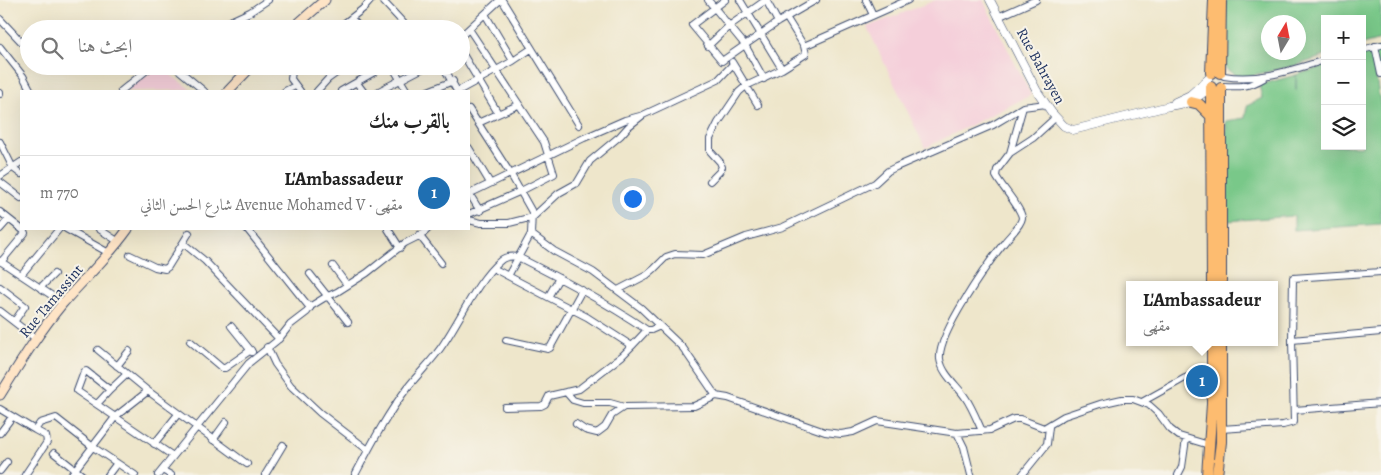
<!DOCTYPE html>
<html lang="ar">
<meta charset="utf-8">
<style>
body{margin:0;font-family:Alegreya,Amiri,serif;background:#f2f2f2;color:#222;direction:rtl}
.controls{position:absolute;right:15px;top:15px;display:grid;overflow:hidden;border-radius:0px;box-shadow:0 5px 20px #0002}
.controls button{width:45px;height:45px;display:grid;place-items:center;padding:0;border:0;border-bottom:1px solid #e0e0e0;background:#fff;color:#222;font:25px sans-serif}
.compass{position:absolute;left:1261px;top:15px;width:45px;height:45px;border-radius:50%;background:#fff;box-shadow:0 5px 20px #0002;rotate:10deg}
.you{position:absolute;left:632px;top:198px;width:18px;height:18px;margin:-12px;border:4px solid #fff;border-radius:50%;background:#1a73e8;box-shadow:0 0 0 8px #1a73e833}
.badge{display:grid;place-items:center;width:32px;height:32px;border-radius:50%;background:#1f6fb2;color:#fff;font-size:16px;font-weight:700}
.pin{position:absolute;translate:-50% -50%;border:2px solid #fff;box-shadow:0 1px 5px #0006}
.popup{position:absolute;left:1126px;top:281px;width:152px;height:65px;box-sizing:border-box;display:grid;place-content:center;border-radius:0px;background:#fff;filter:drop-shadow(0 1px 4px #0005);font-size:16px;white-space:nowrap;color:#767676}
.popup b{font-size:19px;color:#222}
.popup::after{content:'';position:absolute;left:50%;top:100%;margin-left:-10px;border:10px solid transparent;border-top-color:#fff}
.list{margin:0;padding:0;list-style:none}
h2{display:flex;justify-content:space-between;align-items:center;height:65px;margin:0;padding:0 20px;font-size:21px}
h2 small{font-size:16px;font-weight:400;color:#767676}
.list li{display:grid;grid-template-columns:32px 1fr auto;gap:15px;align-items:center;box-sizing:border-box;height:75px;padding:0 20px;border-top:1px solid #e0e0e0}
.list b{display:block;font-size:19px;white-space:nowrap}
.list p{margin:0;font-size:16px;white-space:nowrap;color:#767676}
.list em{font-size:16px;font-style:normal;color:#767676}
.icon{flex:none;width:28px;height:28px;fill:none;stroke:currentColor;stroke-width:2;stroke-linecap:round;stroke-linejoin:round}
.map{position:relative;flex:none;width:1381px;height:475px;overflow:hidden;direction:ltr}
.search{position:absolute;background:#fff;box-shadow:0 5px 20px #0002;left:20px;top:20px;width:450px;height:55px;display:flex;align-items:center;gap:12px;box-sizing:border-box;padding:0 18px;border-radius:28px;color:#767676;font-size:19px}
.panel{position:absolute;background:#fff;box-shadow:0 5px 20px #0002;left:20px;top:90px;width:450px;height:140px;border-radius:0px;direction:rtl}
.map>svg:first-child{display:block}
.built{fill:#f5cfda}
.green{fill:#79c889;stroke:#4a7c74;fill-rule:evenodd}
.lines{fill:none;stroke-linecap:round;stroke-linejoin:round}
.minor-casing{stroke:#3b4a6e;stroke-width:8}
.tertiary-casing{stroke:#3b4a6e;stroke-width:9}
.secondary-casing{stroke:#3b4a6e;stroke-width:11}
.trunk-casing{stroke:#3b4a6e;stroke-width:12}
.minor{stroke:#fff;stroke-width:6}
.tertiary{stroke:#fff;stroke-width:8}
.secondary{stroke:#fee4c6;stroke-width:9}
.trunk{stroke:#fdbc70;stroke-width:10}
.labels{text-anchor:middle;stroke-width:4;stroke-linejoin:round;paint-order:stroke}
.street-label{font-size:15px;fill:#1b2f5e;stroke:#f7f3e8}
</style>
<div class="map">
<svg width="1381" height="475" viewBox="0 0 1381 475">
<rect width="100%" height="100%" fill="#f7f3e8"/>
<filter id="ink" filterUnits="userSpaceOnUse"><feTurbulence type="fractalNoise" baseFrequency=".02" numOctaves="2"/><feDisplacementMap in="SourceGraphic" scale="10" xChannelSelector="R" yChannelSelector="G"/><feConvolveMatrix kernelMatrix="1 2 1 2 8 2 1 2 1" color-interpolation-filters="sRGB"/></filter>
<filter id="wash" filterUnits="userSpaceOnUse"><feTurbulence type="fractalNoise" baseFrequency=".0096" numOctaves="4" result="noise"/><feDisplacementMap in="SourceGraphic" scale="20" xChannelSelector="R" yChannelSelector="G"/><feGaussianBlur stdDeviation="1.12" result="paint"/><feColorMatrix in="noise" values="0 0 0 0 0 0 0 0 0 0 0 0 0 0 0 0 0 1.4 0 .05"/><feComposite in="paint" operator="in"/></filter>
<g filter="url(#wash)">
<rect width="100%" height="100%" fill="#eee6cb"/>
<path class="built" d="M936,0H983L1031,95L925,148L867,27Z
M159,67L192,90L125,91Z"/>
<path class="green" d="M1226,0H1381V39L1362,44V19H1325V56L1294,66L1239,78L1225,68ZM1268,22H1298V52H1268Z
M1381,48V75L1376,76L1381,109V224L1294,230V216L1227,221L1226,121L1245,118L1247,106L1262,98L1259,85L1296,75V90V75L1325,66V146H1362V54Z"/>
</g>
<g filter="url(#ink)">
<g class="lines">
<g class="minor-casing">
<path id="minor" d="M382,0L409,29
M502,0L579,125
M708,0L745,45L764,79
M725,0L692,25L722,61L778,22L816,0
M740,0L782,69
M866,0L873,15
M485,14L513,61
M998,17L1036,0
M351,18L361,29
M0,19L29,50
M213,29L250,12L268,0
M337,29L364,8L371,0
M461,36L500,0
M708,46L729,26L766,0L778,22
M804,46L908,0
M1375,46L1381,74
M0,47L23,76L31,91
M1362,50L1381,45
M461,51L498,113
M732,62L758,105
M174,66L204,91
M296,66L292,71L291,79L300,91
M392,66L407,91
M443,66L457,91
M1224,76C1258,82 1292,70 1325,60
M357,83L363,91
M1223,86C1240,87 1249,87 1264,78
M121,91L152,66
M285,91L295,86
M317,91L328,79L346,66
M341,91L385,66
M379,91L427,66
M428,91L453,81
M458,91L513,61L531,49
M0,93V94
M469,109L510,173L532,212L531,234L508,276L548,297L559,278
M478,123L518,105
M0,142L13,168L21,174
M469,148L490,183
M1010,153L1033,138L1055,118
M0,176L21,162
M710,181L719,172L722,167L720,162L710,151V139L718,123L739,92L746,86L782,69L806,54L804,46L786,17
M0,182L21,198
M469,193L480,211
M469,194L584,138L625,120L640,116
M0,212L24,231L25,233L1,262
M469,214L521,191L554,174L544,142L469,29
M469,220L481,223H509L533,217L559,193L577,183L590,161L620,136L629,126L643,115L718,80L733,64
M0,229L8,220
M66,229L109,253
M99,229L119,242
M247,229L310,308
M388,229L400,248
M531,234L554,251L593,272L641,308L683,348L716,396L728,398L825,432L841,434L853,432L877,421L957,433L990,430L1014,419H1020L1044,428L1064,416L1100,404L1122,399H1133L1149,405L1159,414L1170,429L1179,436L1209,445
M419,235L441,263
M183,243L205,261L279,339
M130,255L155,267L165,269L168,267L189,233
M0,261L63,303
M333,266L347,285
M493,268L508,276
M310,274L348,322
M21,275L59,229
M0,287L25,306L14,322
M40,288L54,274
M618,290L647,275L654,269L666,257L675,254L703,255L746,237L783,227L875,183L888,171L896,167L993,125L1023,107L1046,104
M548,297L587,317L632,346L647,330
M0,311L35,338
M231,326L252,352
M506,340L548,349L550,348L582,290
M1292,340L1381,332
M190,341L222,368H225L251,350
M267,347L275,364L291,386L320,413L368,450
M98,350L148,391L247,464
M117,366L129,351
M127,374L110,390L86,371L84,372L77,391L173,456
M566,392L573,400L583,403H610L624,407
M1142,402L1185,378L1212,369
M97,404L110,390
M505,407L541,406L545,404L549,396L579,389L622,356L632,346
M0,409L35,430L40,423L56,418L93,447L135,475
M1295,410L1381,403
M576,424L585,430L597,433L605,427L612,415L624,407L694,406L716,396
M1221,429L1283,425L1294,422L1292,340L1293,278L1381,272
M982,431C977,420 972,407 965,397C957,385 942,374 940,359C937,335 988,263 1004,243C1009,236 1021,226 1022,218C1022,209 1001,186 996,176L997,170L1010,153L1023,107
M0,433L12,417
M957,433L964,447L971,475
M213,440L226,422
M154,444L178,414
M54,453L82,475
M162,470L171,475
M0,471L7,462
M25,475L47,442L46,436L35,430
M71,475L116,416L148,391
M108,475L117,463
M158,475L249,363L279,339L290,325L307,312L311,306L324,298L337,292L367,273L405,243L423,234L428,229
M265,475L283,445
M355,475C371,445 387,414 408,387C420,372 434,359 444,343C461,318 478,279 500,261C505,256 511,256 518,257C563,280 604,301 647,330H651L660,326
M1022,475L1047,444L1049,427
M1178,475L1182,467L1186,439"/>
</g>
<g class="tertiary-casing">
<path id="tertiary" d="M990,0L1037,91L1052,113L1064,126L1073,130L1169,106L1191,102L1211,87
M1175,102L1190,95L1208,79"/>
</g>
<g class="secondary-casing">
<path id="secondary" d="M292,29L325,0
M228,91L252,66
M0,395C20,363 39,332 63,303C85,278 109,256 128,229"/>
</g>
<g class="trunk-casing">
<path id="trunk" d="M1211,73L1214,0
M1220,73L1221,0
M1211,87L1212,285
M1191,102L1199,104L1212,117
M1221,285V88
M1207,475L1212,404V342
M1217,475L1221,442V342"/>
</g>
<use href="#minor" class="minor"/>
<use href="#tertiary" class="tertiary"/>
<use href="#secondary" class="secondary"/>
<use href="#trunk" class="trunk"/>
</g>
</g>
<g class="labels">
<g class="street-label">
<text transform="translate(1041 66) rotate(61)" y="5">Rue Bahrayen</text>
<text transform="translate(51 301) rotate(-50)" y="5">Rue Tamassint</text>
</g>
</g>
</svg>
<div class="controls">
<button>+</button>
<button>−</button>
<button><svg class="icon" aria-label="layers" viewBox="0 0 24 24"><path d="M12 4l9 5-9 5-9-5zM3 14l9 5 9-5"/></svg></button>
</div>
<svg class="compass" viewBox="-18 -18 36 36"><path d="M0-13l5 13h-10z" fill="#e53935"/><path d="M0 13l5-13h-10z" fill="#767676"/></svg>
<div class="you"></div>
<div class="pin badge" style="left:1202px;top:381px">1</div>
<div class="popup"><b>L'Ambassadeur</b>مقهى</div>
<div class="search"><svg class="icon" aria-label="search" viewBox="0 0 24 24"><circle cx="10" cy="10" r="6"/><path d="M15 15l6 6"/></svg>ابحث هنا</div>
<section class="panel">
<h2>بالقرب منك<small></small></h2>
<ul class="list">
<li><span class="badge">1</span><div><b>L'Ambassadeur</b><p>مقهى · Avenue Mohamed V شارع الحسن الثاني</p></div><em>770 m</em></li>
</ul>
</section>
</div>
